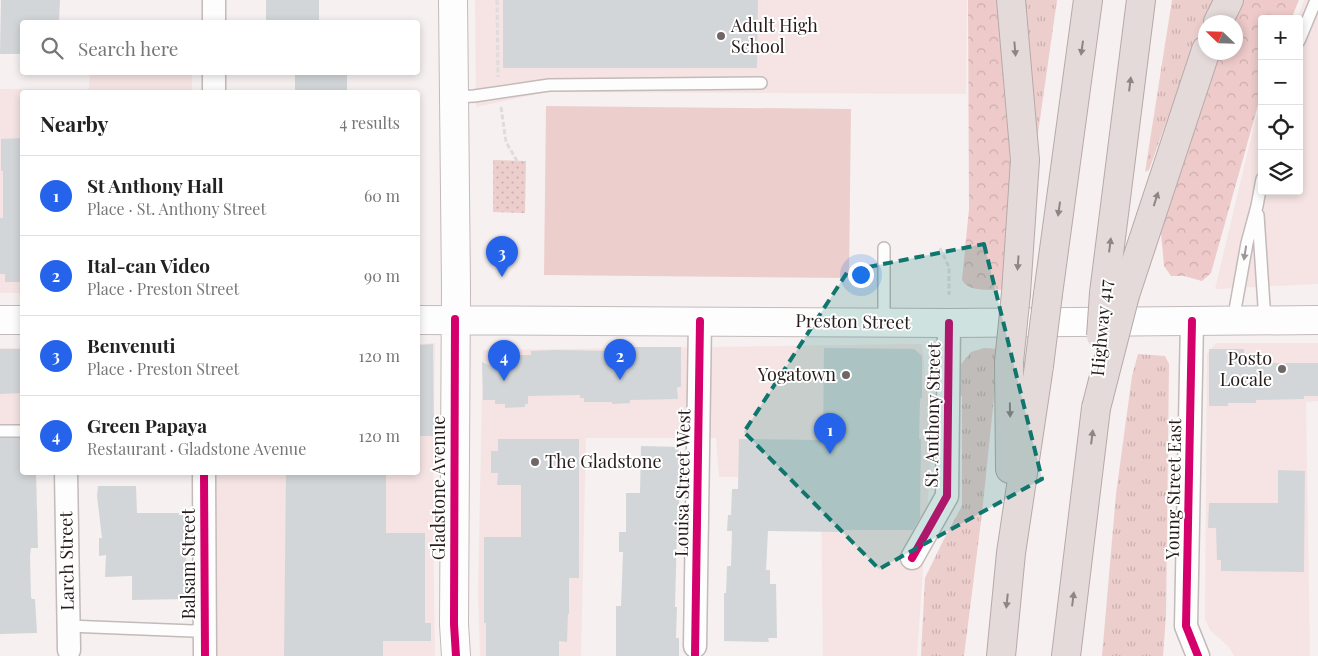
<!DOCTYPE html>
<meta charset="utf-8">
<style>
body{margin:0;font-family:"Playfair Display",serif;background:#f2f2f2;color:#222}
.controls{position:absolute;right:15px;top:15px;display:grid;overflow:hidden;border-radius:5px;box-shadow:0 2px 8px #0003}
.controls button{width:45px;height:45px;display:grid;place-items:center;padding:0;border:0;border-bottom:1px solid #e0e0e0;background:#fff;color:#222;font:25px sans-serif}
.compass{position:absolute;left:1198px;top:15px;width:45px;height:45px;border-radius:50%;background:#fff;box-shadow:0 2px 8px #0003;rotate:293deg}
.you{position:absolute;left:860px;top:274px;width:18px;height:18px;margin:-12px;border:4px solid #fff;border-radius:50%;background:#1a73e8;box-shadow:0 0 0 8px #1a73e833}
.badge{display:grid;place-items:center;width:32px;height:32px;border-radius:50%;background:#2563eb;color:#fff;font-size:16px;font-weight:700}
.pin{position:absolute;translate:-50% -41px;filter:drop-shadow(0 1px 2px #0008)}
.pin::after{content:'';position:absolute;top:26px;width:18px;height:15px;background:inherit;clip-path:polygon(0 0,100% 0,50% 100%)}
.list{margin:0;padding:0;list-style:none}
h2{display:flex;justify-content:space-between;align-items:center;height:65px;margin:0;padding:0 20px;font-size:21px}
h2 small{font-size:16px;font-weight:400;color:#767676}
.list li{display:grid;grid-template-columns:32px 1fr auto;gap:15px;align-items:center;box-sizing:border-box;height:80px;padding:0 20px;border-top:1px solid #e0e0e0}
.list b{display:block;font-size:19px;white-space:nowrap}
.list p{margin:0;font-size:16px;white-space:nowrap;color:#767676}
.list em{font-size:16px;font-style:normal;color:#767676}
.icon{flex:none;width:28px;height:28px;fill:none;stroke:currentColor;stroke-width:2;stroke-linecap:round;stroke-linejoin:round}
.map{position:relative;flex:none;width:1318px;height:656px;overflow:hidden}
.search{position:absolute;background:#fff;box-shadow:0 2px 8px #0003;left:20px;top:20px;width:400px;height:55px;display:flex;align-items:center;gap:12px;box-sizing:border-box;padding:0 18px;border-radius:5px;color:#767676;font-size:19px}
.panel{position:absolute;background:#fff;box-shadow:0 2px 8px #0003;left:20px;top:90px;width:400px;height:385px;border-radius:5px}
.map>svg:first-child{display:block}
.built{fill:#f5e4e3}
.grass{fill:url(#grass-tufts)}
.forest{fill:url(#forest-crowns)}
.park{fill:url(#park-dots)}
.pitch{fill:#eccecd}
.building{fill:#d3d6d9}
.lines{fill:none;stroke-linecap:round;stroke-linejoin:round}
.lane-casing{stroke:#c3baba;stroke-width:14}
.street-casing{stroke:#c3baba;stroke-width:25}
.secondary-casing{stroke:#c3baba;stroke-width:30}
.highway-casing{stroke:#b7a9a8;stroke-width:30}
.path{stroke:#dedcdc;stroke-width:3;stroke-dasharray:5 2.5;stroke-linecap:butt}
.lane{stroke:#fefdfd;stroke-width:11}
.street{stroke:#fefdfd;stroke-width:22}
.secondary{stroke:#fefdfd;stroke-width:28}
.highway{stroke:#e5dada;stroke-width:28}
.highway-bridge-casing{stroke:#b7a9a8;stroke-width:30;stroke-linecap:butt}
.highway-bridge{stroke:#e5dada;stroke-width:28}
.cycleway-casing{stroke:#fff;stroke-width:11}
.cycleway{stroke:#d6006c;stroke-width:8}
.oneway{fill:#908484}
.oneway2{fill:#9d9897}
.marked{fill:#0f766e;fill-opacity:0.2;stroke:#0f766e;stroke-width:4;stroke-dasharray:10 6;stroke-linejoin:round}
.poi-dot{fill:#6f6666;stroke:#fff;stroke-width:2}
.labels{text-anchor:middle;stroke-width:4;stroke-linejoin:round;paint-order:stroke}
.poi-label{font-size:18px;fill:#271c1b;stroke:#fff;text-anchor:start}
.street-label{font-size:18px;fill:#271c1b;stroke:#fff}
</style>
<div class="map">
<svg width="1318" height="656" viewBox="0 0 1318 656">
<defs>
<pattern id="grass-tufts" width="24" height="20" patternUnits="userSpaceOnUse" patternTransform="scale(1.25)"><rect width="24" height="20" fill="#eccecd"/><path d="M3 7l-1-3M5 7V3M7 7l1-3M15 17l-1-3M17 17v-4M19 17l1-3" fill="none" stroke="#cab0af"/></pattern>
<pattern id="forest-crowns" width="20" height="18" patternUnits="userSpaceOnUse" patternTransform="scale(1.25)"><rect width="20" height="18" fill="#eecbca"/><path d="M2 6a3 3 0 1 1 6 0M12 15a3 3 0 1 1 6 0" fill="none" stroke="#ccaead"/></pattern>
<pattern id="park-dots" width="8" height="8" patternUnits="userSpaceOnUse" patternTransform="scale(1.25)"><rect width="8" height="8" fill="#eccecd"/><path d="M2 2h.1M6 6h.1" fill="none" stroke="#cab0af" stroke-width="1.8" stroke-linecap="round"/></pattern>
</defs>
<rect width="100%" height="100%" fill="#f6f0f0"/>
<path class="built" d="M475,0H967L966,94L547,92L476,107Z
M1304,0H1318V284L1215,289L1255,121L1262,106V191H1299V19H1297Z
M90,73H192V92H22V293H0V89H89Z
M435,343L433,516L435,656H203L200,473L418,472V344Z
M1216,343H1318V401L1306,402L1310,656H1234L1229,647L1210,630L1205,619L1207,354Z
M922,344L932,438L917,656H823L821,477H719L716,438H586L581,656H480L478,593L483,350Z
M0,348H22V435H0Z"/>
<path class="grass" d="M1023,0H1057L1035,154Z
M1172,0H1216L1164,128L1149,170L1145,172Z
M984,348L999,349L982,513L964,656H921L925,578L944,539L962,506V396L954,393L953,374L971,352Z
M1138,354L1165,356L1169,364L1166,616L1163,656H1102L1116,494L1132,376Z"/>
<path class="forest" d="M968,0H999L1012,118V176L1004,290C990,289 969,293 962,280L969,209Z
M1243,0H1299L1291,19H1262V91L1211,273L1202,281L1184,276H1171L1164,266L1161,233L1213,69L1220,53L1236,52V22H1233Z"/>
<path class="park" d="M493,160L526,161L525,213L493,212Z"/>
<path class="pitch" d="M546,106L851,109L849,278L544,275Z"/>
<path class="building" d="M1,0H60L59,22H22V54H0Z
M266,0H319V22H271V21H266Z
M503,0H758L757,68H503Z
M295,72H347V92H295Z
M22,138V282H5V274H0V218H3V171H1V139Z
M433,344L434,436H418V345Z
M613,347H681V387H677L678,399L630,400V403L612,404V402H584V398H580V395L528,396V404H525V407L505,408V404H495V400H483L482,362L493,367L492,355H531V351L556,350L613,351Z
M824,348L914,349L922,356V398H920L919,439H921L920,517L913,530H839V532L768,531L766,570H770V584H776L777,638H768L769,642L724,641V593H726L727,566H731L732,531H727L728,515H731L732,489H738L739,439L823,440Z
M0,349H22V393L0,394Z
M1209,349H1244V363H1318V396H1304V399L1256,400V403H1228V406H1209Z
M0,438H22V472H36L38,548H31L30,556L31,597L32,599H35L37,633L0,634Z
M498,439H579V578H569V614H568L567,642L559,641V656H486V623H484V537H521V485H497L498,473H491V451H498Z
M641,446L679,447V530H677L675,607H677L676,638H679V656H616V606H621L623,552H619V532H626V493H640Z
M1278,470L1305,471L1304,572L1221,571V560H1217L1216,528H1208L1209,503H1278Z
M286,472H386V533H425V623H431V641H383V656H284Z
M98,486H136L137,513H179V515H184L188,599L132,600V576L105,577L106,555L99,556V538H102L97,496Z"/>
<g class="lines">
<g class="lane-casing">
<path id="lane" d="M1299,41L1316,0
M454,97L474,96L549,85L761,83
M1258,215L1265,321
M1233,321L1247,243L1257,206L1262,179
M884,322V248
M0,431H22
M68,626L193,631L205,629"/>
</g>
<g class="street-casing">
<path id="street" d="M214,0V22
M214,92V72
M1192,321L1186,626L1198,656
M66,472L69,650
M204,472L205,656
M912,558L947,496L949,323
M695,646L700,321"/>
</g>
<g class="secondary-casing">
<path id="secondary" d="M453,0L456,288L454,624L456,656
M0,320H22
M418,320L949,323L1318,320"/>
</g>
<g class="highway-casing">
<path id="highway" d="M1011,0L1025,160L1016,293
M1218,22L1229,0
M1104,293L1141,0
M1048,294L1088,0
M1125,295L1206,50
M1009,362L1010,469
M1001,656L1011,553L1039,366
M1066,656L1096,408"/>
</g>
<path class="path" d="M497,0L498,77
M501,107L506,142L517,161
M940,248L949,267V295"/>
<use href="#lane" class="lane"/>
<use href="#street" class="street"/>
<use href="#secondary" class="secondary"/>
<use href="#highway" class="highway"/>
<g class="highway-bridge-casing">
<path id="highway-bridge" d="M1101,336L1104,293
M1009,362L1016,293
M1039,366L1048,294
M1096,408L1125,295"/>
</g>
<use href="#highway-bridge" class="highway-bridge"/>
<g class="cycleway-casing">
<path id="cycleway" d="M455,319L454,624L456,656
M1192,321L1186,626L1198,656
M204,472L205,656
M912,558L947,496L949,323
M695,656L700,321"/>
</g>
<use href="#cycleway" class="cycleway"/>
</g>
<defs><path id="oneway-solid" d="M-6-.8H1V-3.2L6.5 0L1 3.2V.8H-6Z" transform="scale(1.25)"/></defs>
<g class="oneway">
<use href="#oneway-solid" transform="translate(1082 48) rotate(98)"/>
<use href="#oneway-solid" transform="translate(1015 49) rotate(85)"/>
<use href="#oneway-solid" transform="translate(1130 84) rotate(-83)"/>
<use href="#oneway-solid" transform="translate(1156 199) rotate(-72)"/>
<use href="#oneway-solid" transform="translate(1059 209) rotate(98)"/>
<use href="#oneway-solid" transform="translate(1110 245) rotate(-83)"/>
<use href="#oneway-solid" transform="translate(1018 263) rotate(94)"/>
<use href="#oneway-solid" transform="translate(1010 410) rotate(89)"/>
<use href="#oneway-solid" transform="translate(1092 437) rotate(-83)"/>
<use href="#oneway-solid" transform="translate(1073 599) rotate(-83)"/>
<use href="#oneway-solid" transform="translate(1007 601) rotate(96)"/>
</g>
<use class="oneway2" href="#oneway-solid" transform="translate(1245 253) rotate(99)"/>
<path class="marked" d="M984,244L1042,479L879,569L744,432L848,271Z"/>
<g class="poi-dot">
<circle cx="721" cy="36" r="5"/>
<circle cx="1282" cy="369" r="5"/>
<circle cx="846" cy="375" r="5"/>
<circle cx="535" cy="462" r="5"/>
</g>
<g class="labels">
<g class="poi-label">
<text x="731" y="32">Adult High<tspan x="731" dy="21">School</tspan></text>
<text x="1272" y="365" text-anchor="end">Posto<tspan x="1272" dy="21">Locale</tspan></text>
<text x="836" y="381" text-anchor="end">Yogatown</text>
<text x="545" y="468">The Gladstone</text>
</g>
<g class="street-label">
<text transform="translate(853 322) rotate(1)" y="6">Preston Street</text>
<text transform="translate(1102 328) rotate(-85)" y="6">Highway 417</text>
<text transform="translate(933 415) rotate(-89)" y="6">St. Anthony Street</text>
<text transform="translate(683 483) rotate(-89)" y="6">Louisa Street West</text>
<text transform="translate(439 488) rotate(-90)" y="6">Gladstone Avenue</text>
<text transform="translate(1174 489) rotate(-89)" y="6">Young Street East</text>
<text transform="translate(67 561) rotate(-91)" y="6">Larch Street</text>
<text transform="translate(189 564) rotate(-90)" y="6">Balsam Street</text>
</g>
</g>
</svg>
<div class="controls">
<button>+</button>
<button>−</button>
<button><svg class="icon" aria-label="locate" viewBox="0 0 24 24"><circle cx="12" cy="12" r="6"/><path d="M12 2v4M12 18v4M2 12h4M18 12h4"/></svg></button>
<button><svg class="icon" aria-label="layers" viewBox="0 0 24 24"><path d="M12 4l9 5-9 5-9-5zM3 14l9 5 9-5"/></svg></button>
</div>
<svg class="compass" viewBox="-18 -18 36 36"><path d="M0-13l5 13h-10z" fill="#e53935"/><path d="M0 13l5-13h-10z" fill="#767676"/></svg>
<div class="you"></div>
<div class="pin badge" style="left:830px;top:454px">1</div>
<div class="pin badge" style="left:620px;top:380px">2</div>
<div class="pin badge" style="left:502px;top:277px">3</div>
<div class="pin badge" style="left:504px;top:381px">4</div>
<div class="search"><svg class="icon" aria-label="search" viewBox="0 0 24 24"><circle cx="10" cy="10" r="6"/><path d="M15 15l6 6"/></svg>Search here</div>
<section class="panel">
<h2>Nearby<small>4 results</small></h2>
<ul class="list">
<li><span class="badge">1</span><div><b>St Anthony Hall</b><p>Place · St. Anthony Street</p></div><em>60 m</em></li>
<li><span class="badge">2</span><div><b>Ital-can Video</b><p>Place · Preston Street</p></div><em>90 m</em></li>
<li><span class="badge">3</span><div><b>Benvenuti</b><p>Place · Preston Street</p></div><em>120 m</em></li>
<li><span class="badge">4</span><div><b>Green Papaya</b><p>Restaurant · Gladstone Avenue</p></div><em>120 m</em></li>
</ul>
</section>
</div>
